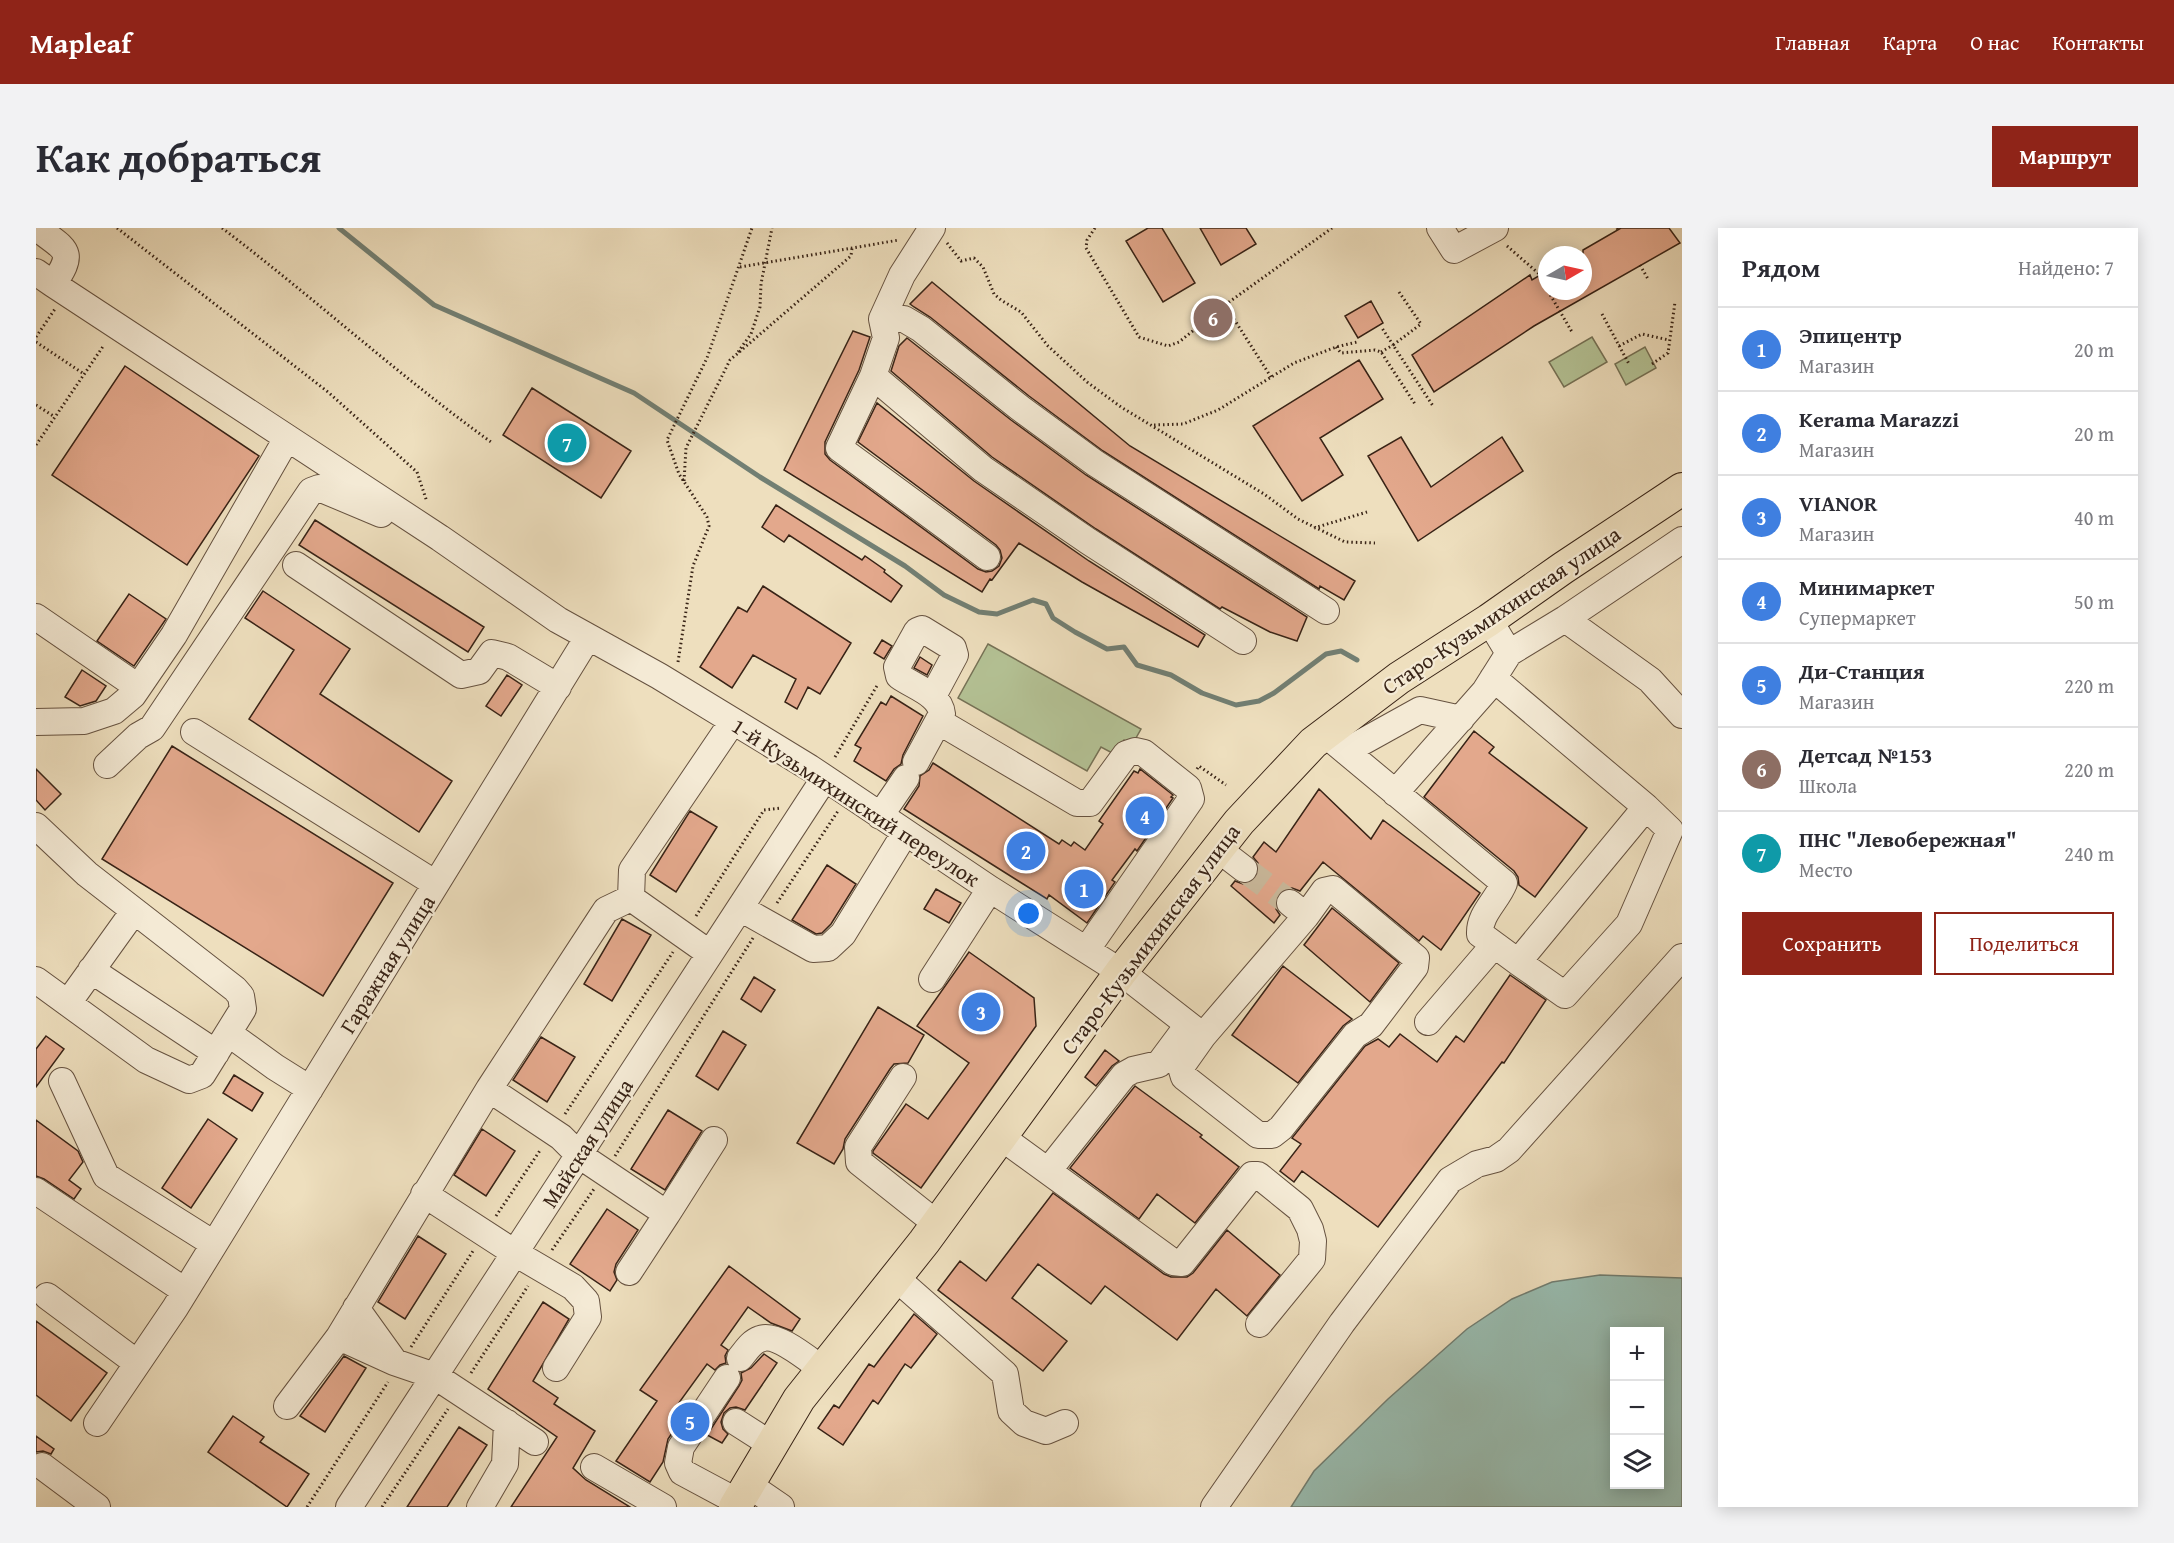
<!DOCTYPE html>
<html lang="ru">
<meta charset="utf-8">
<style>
body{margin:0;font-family:"Gentium Book Plus",serif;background:#f2f2f3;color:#2b2b33}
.controls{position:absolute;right:18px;bottom:18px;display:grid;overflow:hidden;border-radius:0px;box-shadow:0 3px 15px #0003}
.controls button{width:54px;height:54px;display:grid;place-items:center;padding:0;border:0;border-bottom:2px solid #e1e1e2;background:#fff;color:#2b2b33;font:30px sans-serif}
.compass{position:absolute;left:1502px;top:18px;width:54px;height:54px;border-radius:50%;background:#fff;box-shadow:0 3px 15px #0003;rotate:81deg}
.you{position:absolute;left:993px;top:686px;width:21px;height:21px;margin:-15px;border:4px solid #fff;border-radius:50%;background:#1a73e8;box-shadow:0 0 0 9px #1a73e833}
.badge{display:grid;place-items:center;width:39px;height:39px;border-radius:50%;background:#8f2418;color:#fff;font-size:20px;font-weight:700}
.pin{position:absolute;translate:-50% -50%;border:3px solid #fff;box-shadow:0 2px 6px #0006}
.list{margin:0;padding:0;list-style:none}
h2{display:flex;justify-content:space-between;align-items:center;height:78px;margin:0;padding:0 24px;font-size:26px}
h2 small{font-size:20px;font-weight:400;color:#7c7c81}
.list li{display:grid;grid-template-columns:39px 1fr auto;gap:18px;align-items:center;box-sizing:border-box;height:84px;padding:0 24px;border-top:2px solid #e1e1e2}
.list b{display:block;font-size:22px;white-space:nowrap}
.list p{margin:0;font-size:20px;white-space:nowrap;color:#7c7c81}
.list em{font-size:20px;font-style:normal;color:#7c7c81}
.actions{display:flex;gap:12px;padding:18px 24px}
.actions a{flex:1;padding:14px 0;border:2px solid #8f2418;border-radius:0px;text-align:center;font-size:21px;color:#8f2418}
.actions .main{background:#8f2418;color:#fff}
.icon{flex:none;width:33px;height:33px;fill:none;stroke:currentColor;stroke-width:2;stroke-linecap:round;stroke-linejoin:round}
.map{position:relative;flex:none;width:1646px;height:1279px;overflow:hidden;border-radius:0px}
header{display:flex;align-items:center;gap:36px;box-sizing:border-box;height:84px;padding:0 30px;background:#8f2418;color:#fff}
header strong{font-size:28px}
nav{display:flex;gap:33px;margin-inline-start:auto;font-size:21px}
.intro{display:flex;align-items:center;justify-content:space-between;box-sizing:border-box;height:144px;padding:0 36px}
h1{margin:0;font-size:42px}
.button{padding:15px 27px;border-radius:0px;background:#8f2418;color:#fff;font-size:21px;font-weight:700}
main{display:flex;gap:36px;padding:0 36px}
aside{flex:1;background:#fff;border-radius:0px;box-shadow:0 3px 15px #0003}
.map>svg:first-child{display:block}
.green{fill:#b4c295;stroke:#767256;stroke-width:1.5}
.water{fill:#99bdb1;stroke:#727f73;stroke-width:1.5;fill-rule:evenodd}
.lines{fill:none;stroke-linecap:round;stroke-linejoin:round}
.stream{stroke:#727f73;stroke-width:5}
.building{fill:#e3a88c;stroke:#382316;stroke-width:1.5}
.minor-tunnel{stroke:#cab99c;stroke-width:26;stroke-dasharray:26 13;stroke-linecap:butt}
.minor-casing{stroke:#665240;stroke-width:28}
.major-casing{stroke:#382316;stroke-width:34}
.path{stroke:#382316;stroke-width:3;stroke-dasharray:1.5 3;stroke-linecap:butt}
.minor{stroke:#f4ead5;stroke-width:26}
.major{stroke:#eedfbe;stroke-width:32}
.labels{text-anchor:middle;stroke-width:4.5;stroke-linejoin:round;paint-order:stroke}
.street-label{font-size:22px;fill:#382316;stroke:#f4ead5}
</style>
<header>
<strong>Mapleaf</strong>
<nav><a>Главная</a><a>Карта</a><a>О нас</a><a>Контакты</a></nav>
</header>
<div class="intro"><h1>Как добраться</h1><a class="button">Маршрут</a></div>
<main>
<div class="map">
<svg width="1646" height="1279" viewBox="0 0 1646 1279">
<rect width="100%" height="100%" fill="#eedfbe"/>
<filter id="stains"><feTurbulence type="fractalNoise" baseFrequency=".00333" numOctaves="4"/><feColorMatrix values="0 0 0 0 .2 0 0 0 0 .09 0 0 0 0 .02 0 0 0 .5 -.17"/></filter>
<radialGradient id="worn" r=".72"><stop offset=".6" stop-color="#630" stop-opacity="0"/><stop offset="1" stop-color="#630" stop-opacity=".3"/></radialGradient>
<path class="green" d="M1556,109L1571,134L1528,159L1513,134Z
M1609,119L1620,140L1590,157L1579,136Z
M952,416L1105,501L1096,517L1088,512L1080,527L1065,519L1051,543L922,470Z"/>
<path class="water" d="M1564,1047L1646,1050V1279H1255L1278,1243L1352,1171L1431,1101L1476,1071L1516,1054ZM1578,1104H1624V1256H1578Z"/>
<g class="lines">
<path class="stream" d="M303,0L398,77L598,165L724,249L869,338L908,367L943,384L961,386L997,372L1010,376L1017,390L1039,404L1071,421L1088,419L1101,437L1135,447L1166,465L1200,477L1223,473L1238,465L1290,426L1305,423L1321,432"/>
</g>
<path class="building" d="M1112,0H1126L1159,55L1127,74L1090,13Z
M1164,0H1210L1220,16L1185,37Z
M1585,0H1633L1644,15L1498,98L1398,164L1376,127L1494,47L1496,52L1511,43V63H1547V22Z
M896,54L1094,218L1319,353L1308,372L1284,358L1283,361L1067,223L993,168L894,89L878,79L874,76Z
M1335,73L1347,95L1322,110L1309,88Z
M817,103L834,109L823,142L789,214V226L794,232L942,341L950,344L956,343L963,338L966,330L964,322L960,317L822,214L841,175L938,253L1053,333L1169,407L1162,419L1046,354L983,315L956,352L954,351L946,364L748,242Z
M871,110L975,192L1050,247L1271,389L1261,413L1234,404L1186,379L1184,381L1060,301L956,229L855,143L863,118Z
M1323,132L1347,171L1284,210L1307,247L1266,273L1217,198Z
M89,138L223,228L151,337L16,247Z
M496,160L595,223L565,270L467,207Z
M1365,209L1395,259L1466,209L1487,243L1382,313L1332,228Z
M740,277L826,332L829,328L849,342L848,344L866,358L855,374L753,307L748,314L726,299Z
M279,292L448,399L432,424L263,317Z
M727,358L815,415L784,466L772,459L761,481L749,474L760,451L717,427L696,460L664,439L702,379L711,384Z
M227,363L314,421L284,466L416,553L383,604L213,491L258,422L209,390Z
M93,366L130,391L98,438L61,413Z
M846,412L856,418L848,431L838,425Z
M884,429L896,437L891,447L878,440Z
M46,442L70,458L60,473L44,478L29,469Z
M471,447L486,457L465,488L450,478Z
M855,468L887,488L867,527L865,536L858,541L850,553L818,533L825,520L819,517L845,474L850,477Z
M1438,503L1458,519L1453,525L1551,600L1499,669L1483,657L1482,649L1478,643L1388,569Z
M136,518L357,655L287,768L66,631Z
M897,535L1023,616L1026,612L1035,618L1038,614L1049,622L1067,596L1063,593L1098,543L1102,545L1104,541L1137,567L1135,569L1137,570L1101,623L1099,621L1076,652L1079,654L1051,695L1013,667L1011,671L868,581L883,558L884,548L893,542Z
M0,541L25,566L9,582L0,572Z
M1283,561L1335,611L1347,592L1444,665L1405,722L1387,708L1383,713L1287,634L1264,663L1256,660L1248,661L1243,665L1239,673L1240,681L1244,687L1238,695L1195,658L1199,653L1207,656L1213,655L1219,651L1223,642L1222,635L1217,629L1228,614L1240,624Z
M654,583L681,599L640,664L614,647Z
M791,637L820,656L795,696L786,705L780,706L756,692Z
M900,661L925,675L913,695L888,681Z
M1296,680L1363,735L1334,774L1268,717Z
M586,691L615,707L576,773L548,756Z
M933,724L998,770L1000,798L885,960L837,925V923L870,876L892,891L933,835L881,798Z
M1247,738L1316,791L1307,798L1262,855L1196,807Z
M1474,747L1510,772L1468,835L1466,834L1342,999L1266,943L1258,954L1244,943L1265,916L1256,910L1329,818L1342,811L1353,819L1364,806L1401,834L1420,808L1428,814Z
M718,749L739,762L725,784L705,771Z
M842,779L888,807L872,835L858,836L854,841L809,911L807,921L798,936L761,915Z
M687,803L710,817L682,862L660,848Z
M10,808L28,821L0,859V821Z
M505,809L539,829L511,874L477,852Z
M1069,822L1083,833L1076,838L1060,858L1049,849Z
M198,847L227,865L216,883L187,865Z
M1099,858L1166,907L1164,909L1203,939L1159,995L1121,966L1103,991L1034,940Z
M632,882L666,903L629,962L595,941Z
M172,891L201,911L155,980L126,960Z
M0,892L42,923L47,934L33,952L45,961L38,971L8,951L0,948Z
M446,901L479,923L450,968L418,947Z
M1017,965L1128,1046L1135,1049H1151L1157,1045L1191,1002L1244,1047L1211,1088L1180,1061L1141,1112L1069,1058L1055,1076L1002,1036L976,1070L1031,1113L1007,1143L902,1062L924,1033L950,1053Z
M571,981L602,1002L580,1036L578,1044L581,1052L574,1063L534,1036Z
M382,1008L410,1026L369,1091L342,1074Z
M693,1038L764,1091L756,1103L735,1095L712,1079L685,1117L692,1122L689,1128L690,1135L684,1137L679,1142L671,1136L642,1176L651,1183L632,1211L627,1234L614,1254L580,1233L621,1173L604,1162Z
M507,1074L533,1091L497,1153L522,1170L518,1176L559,1203L537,1240L550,1252L594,1279H475L521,1209L452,1161Z
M878,1086L901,1106L875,1140L869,1136L842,1176L837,1172L807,1217L782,1200L798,1177L803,1180L833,1136L838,1139Z
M0,1093L71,1145L35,1193L0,1167Z
M728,1126L741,1135L709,1182L700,1179L694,1180L688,1185L685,1194L687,1201L692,1206L686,1215L671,1207L703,1158L706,1152L705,1145L715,1140Z
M308,1128L330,1140L289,1204L264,1188Z
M197,1188L228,1209L224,1214L273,1246L251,1279L172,1224Z
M423,1199L451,1217L411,1279H371Z
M0,1208L18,1221L15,1226L7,1223L0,1224Z"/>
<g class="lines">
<path class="minor-tunnel" d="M1208,641L1254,675"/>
<g class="minor-casing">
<path id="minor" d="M896,0L866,47L846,91H868L885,101L984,180L1059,235L1290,383
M1404,0L1418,22L1459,0
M0,44L17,56C41,22 29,22 1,0
M17,56L404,310L522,392L623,448L774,540L954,661L1085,744L1167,808L1270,688
M846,91L850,110L837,148L947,241L1052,313L1207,413
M837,148L803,220L951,329
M260,337L425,447L443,443L456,425L472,429L522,459
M0,389L102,459
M1529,391L1614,452L1646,487
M1473,425L1529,391L1646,312
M902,493L1041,575H1054L1090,526L1099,523L1108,525L1152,560L1155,571L1051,721
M0,494L48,493L78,483L97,467L138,407L251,210
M158,504L400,656
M1289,506L1468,655C1461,673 1443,686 1444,706L1482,734L1610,579L1457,450
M1310,523L1384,482L1425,491
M880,534L906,486C904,466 878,459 863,448L861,439L881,403L886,401L917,420L919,427L897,468
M71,537L102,508L116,500L275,263L283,260L345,286
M1359,565L1449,463L1473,425L1453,392
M844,588L870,550
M0,598L51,646L199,761L205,768L207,781L166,847L153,852L110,832L0,752
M1182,621L1208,641
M595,670L673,725
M704,680L777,721L792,720L807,706L869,605
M1482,734L1529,767L1593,696L1634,602L1610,579
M55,742L180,825
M896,751L954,661
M32,775L98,683
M1392,794L1458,717
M192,805L239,839L274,861
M1167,808L1145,839L1148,849L1222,907H1236L1245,900L1319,807L1335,797L1379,739L1380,730L1297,661L1288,663L1270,688L1254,675
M867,849L822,919L823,934L901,996
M26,853L70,948L178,1016
M453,861L525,909L543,927L631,986L593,1044
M965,909L1137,1034L1146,1035L1216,947H1222L1264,981L1274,1001L1277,1013L1276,1031L1223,1096
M1012,943L1088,847L1097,842L1123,836L1152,797
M0,963L149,1063
M388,966L479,1025L537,1059L550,1073L552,1089L520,1140
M631,986L678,912
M860,1050L969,1146L975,1183L988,1195L1010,1203L1029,1195
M11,1068L101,1135
M320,1080L358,1133
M704,1130C710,1123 715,1114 724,1111C740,1104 773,1132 786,1141
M691,1150L645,1219L642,1235L646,1244L702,1274
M251,1178L303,1109
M700,1194L736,1217
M61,1195L139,1080L552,409
M499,1214L399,1148L358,1134L303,1109L453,861L566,688L570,682L595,670L596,642L697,493
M6,1238L61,1279
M558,1239L627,1279
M713,1257L745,1279
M313,1279L788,551
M444,1279L469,1236L471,1195
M1178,1279L1306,1095L1414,952L1441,936L1460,931L1473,922L1646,729"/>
</g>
<g class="major-casing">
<path id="major" d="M699,1279L763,1171L888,1014L1085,744L1203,594L1277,515L1363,450L1453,392L1527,340L1646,261"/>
</g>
<path class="path" d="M81,0L292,164L381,244L391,274
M186,0C277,69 362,147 455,214
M1059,0L1051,12L1050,20L1103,109L1132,118L1143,114L1189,77
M1581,0L1582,2
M911,15L925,33L938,30L947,39L958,66L965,72L985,84L1012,118L1051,154L1085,179L1228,266L1262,291L1309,314L1339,315
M1471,18L1502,45L1511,61
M1604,37L1612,51
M704,39L863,12
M1512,63L1536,104
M1363,64L1385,96L1357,117L1397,178
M1566,86L1593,136
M0,109L19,81
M0,114L48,146
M1583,118L1606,106L1633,112
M1300,119L1305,125L1339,122L1345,124L1379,176
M702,124L715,106L724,79L725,56L736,0
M1345,124L1357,117L1346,100
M1616,136L1632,125L1639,74
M1235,149L1189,77L1296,0
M0,177L19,189
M1118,197L1147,196L1182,182L1258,135L1300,119L1321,114
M0,217L68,117
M648,253L650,220L694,132L815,28L816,20
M1278,300L1331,284
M642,434L657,338L673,298L671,289L643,246L631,212L671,130L716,0
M799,529L842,456
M1161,541L1163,538L1190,557
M741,675L802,583
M660,688L728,582L745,580
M529,886L637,724
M579,928L717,710
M460,988L505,921
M516,1022L558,961
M375,1119L437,1023
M435,1145L492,1058
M271,1279L352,1154
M346,1279L412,1181"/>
<use href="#minor" class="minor"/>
<use href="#major" class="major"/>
</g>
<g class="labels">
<g class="street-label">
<text transform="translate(1465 382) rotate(-34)" y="8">Старо-Кузьмихинская улица</text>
<text transform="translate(820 574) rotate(33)" y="8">1-й Кузьмихинский переулок</text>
<text transform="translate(1114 711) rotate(-53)" y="8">Старо-Кузьмихинская улица</text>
<text transform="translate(351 736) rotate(-58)" y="8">Гаражная улица</text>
<text transform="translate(551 915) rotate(-57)" y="8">Майская улица</text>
</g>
</g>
<rect width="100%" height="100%" filter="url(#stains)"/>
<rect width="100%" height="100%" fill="url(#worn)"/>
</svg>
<div class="controls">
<button>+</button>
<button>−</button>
<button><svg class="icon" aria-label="layers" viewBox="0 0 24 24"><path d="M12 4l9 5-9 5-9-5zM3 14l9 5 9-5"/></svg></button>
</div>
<svg class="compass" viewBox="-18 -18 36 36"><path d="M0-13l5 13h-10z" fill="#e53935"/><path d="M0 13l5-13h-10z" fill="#7c7c81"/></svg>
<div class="you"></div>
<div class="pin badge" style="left:1048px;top:661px;background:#3f7fe0">1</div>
<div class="pin badge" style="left:990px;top:623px;background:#3f7fe0">2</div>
<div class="pin badge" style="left:945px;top:784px;background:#3f7fe0">3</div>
<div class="pin badge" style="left:1109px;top:588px;background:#3f7fe0">4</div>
<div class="pin badge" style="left:654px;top:1194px;background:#3f7fe0">5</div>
<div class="pin badge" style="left:1177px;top:90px;background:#8d6e63">6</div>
<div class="pin badge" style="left:531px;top:215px;background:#0f9aa8">7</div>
</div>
<aside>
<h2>Рядом<small>Найдено: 7</small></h2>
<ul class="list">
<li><span class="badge" style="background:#3f7fe0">1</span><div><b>Эпицентр</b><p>Магазин</p></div><em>20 m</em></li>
<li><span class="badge" style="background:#3f7fe0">2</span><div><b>Kerama Marazzi</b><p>Магазин</p></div><em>20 m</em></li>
<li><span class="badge" style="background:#3f7fe0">3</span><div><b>VIANOR</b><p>Магазин</p></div><em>40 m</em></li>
<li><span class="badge" style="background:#3f7fe0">4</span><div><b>Минимаркет</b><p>Супермаркет</p></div><em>50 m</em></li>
<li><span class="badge" style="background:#3f7fe0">5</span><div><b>Ди-Станция</b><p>Магазин</p></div><em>220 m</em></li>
<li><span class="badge" style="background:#8d6e63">6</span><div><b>Детсад №153</b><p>Школа</p></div><em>220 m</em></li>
<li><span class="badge" style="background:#0f9aa8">7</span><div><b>ПНС &quot;Левобережная&quot;</b><p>Место</p></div><em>240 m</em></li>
</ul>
<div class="actions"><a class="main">Сохранить</a><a>Поделиться</a></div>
</aside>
</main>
